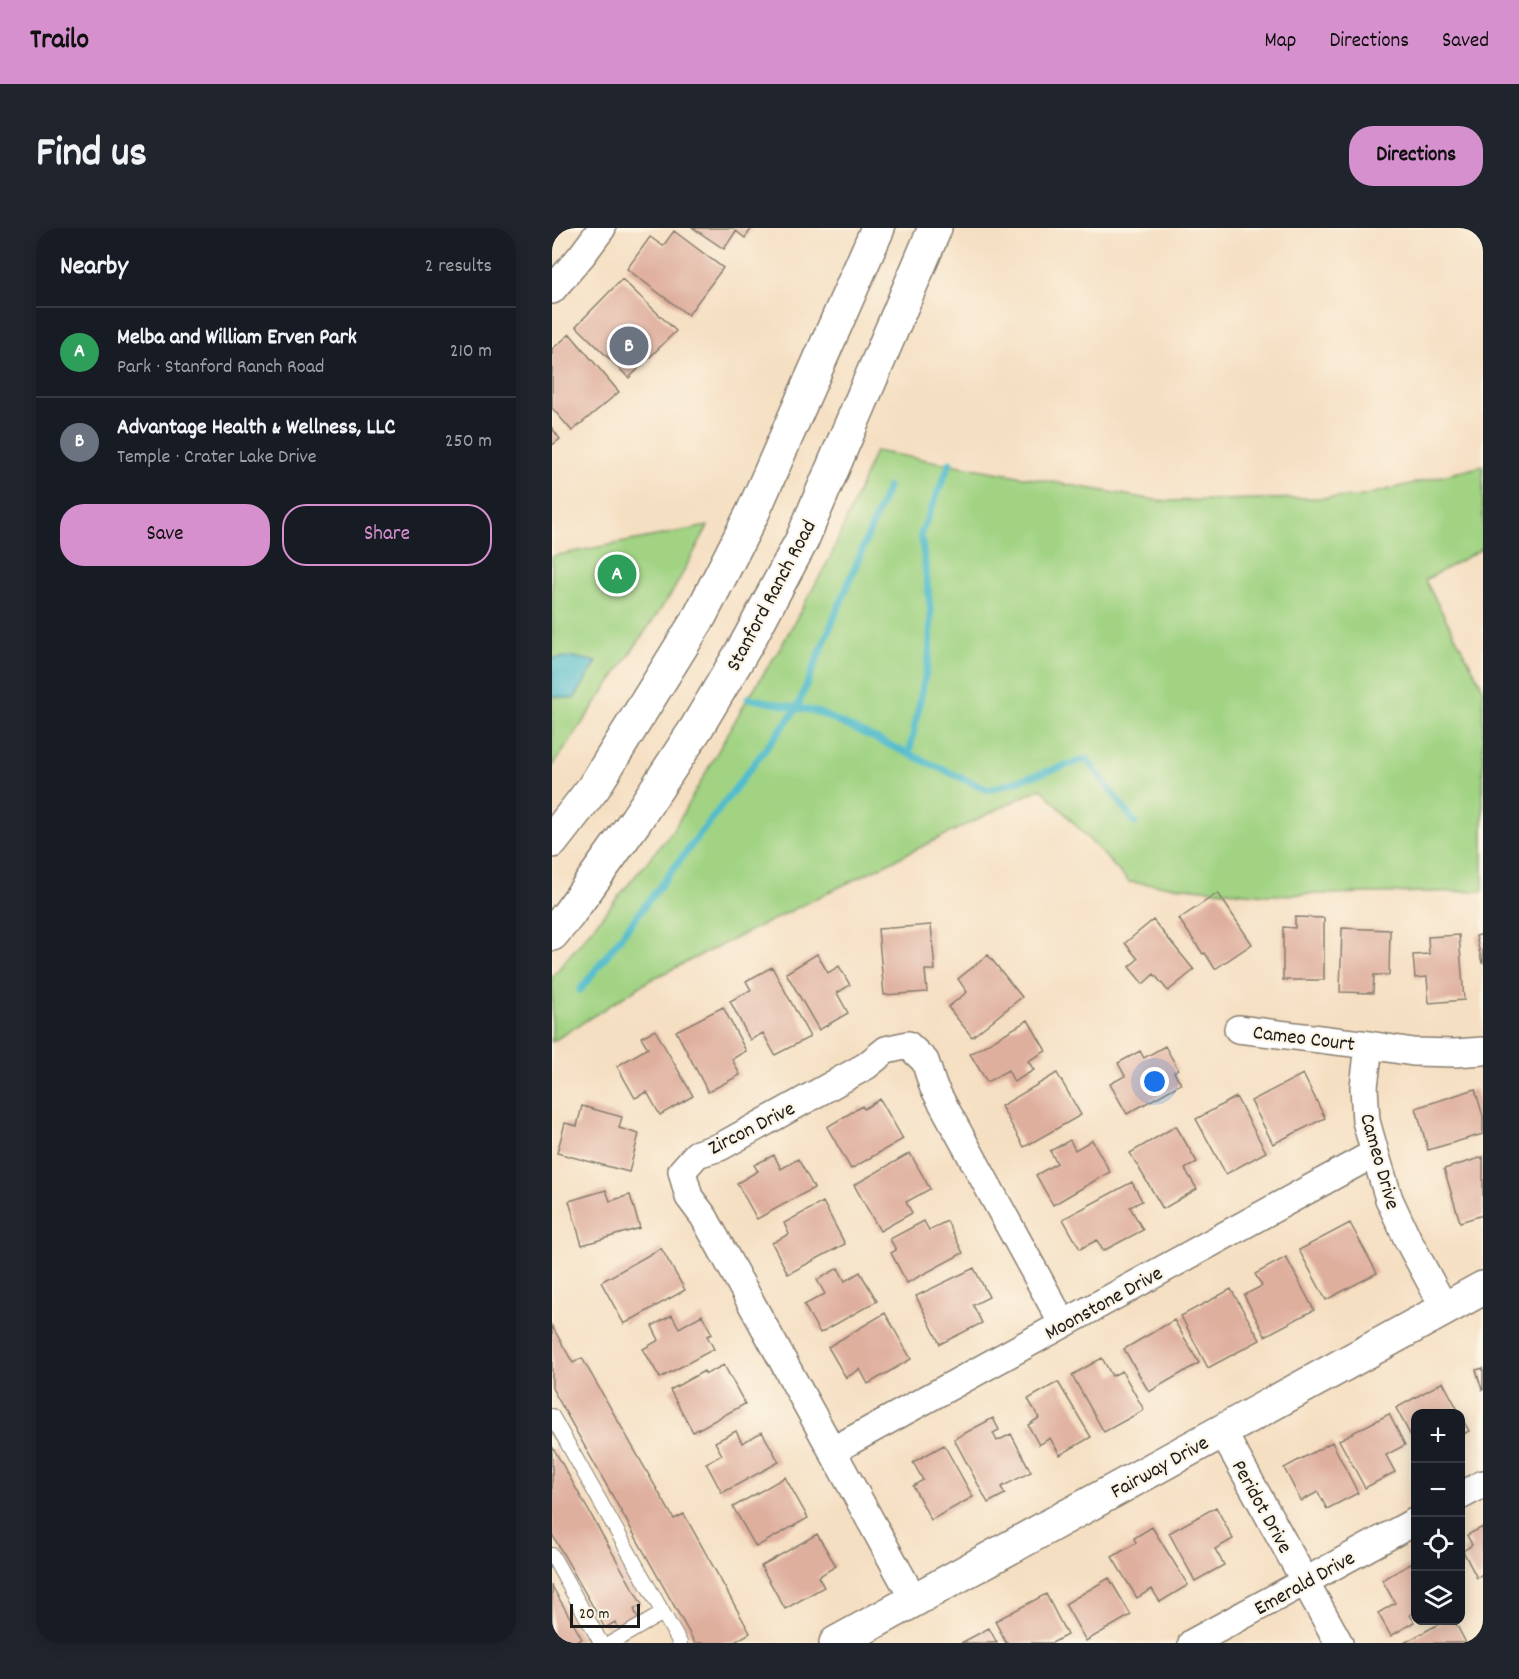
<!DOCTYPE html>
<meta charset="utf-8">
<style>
body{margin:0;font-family:Dekko,sans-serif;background:#20242c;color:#f1f3f6}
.controls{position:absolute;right:18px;bottom:18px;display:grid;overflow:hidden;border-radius:12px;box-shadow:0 3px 15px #0003}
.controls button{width:54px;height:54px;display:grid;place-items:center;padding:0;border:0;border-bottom:2px solid #363941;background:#171b24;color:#f1f3f6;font:30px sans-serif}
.scale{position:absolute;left:18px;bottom:15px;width:70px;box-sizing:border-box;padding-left:6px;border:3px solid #1c1c1c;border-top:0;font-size:16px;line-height:21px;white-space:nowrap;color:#1c1c1c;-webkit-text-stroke:4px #fcf5e5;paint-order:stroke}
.you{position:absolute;left:603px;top:854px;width:21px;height:21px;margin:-15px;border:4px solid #fff;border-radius:50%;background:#1a73e8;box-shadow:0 0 0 9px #1a73e833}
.badge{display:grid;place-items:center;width:39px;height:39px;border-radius:50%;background:#d690ce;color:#fff;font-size:20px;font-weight:700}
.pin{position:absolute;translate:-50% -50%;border:3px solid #fff;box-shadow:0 2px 6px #0006}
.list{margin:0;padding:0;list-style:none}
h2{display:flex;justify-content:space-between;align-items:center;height:78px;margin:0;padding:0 24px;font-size:26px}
h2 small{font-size:20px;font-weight:400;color:#9ea1a6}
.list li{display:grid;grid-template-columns:39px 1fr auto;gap:18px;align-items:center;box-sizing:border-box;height:90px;padding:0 24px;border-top:2px solid #363941}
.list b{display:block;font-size:22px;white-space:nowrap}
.list p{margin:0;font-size:20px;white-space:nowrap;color:#9ea1a6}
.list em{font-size:20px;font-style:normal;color:#9ea1a6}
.actions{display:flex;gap:12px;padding:18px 24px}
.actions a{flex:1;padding:14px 0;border:2px solid #d690ce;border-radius:24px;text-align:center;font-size:21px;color:#d690ce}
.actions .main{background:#d690ce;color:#111}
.icon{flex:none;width:33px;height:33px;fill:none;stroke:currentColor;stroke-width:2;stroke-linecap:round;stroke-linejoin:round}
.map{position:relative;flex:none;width:931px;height:1415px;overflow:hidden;border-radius:24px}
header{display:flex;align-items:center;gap:36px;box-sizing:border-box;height:84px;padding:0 30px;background:#d690ce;color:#111}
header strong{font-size:28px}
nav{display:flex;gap:33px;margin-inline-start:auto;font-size:21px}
.intro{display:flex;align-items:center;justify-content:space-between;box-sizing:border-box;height:144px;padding:0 36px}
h1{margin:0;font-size:42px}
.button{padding:15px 27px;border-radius:24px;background:#d690ce;color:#111;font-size:21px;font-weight:700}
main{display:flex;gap:36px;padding:0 36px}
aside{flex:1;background:#171b24;border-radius:24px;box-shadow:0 3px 15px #0003}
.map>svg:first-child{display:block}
.green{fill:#a1d383;stroke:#5e7850;stroke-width:1.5}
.water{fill:#51bccc;stroke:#366c74;stroke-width:1.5}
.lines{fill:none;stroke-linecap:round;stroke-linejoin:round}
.stream{stroke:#51bccc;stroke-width:7}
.building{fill:#dfaf9e}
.service-casing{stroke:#887e6f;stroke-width:16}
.minor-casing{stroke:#887e6f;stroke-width:30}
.tertiary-casing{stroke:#887e6f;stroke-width:36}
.secondary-casing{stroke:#887e6f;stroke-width:36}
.service{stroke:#fff;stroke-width:14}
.minor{stroke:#fff;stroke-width:27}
.tertiary{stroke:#fff;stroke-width:33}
.secondary{stroke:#fff;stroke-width:33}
.labels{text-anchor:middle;stroke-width:4.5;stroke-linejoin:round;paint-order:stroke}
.street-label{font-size:21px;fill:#1c1c1c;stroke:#fcf5e5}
</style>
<header>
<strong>Trailo</strong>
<nav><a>Map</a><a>Directions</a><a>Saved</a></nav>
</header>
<div class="intro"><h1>Find us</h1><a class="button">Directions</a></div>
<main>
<aside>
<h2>Nearby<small>2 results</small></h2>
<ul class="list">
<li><span class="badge" style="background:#2e9e5b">A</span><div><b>Melba and William Erven Park</b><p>Park · Stanford Ranch Road</p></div><em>210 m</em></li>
<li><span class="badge" style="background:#6b7280">B</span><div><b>Advantage Health &amp; Wellness, LLC</b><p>Temple · Crater Lake Drive</p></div><em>250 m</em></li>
</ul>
<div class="actions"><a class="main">Save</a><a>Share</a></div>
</aside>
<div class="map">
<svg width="931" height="1415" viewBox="0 0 931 1415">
<rect width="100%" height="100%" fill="#fcf5e5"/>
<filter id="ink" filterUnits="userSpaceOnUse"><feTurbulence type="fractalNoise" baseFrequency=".0167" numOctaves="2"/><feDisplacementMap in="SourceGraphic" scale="12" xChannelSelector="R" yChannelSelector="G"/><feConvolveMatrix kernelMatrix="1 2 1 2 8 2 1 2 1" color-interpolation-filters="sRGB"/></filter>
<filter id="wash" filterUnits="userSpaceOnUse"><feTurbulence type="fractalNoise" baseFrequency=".008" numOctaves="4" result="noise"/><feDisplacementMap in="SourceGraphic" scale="24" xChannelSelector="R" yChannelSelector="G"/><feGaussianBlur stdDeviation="1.35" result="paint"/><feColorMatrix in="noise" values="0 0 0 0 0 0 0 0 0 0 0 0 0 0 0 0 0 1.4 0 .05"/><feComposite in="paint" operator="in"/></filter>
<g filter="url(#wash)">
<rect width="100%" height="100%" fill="#f5dfc2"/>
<path class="green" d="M323,223L609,273L806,269L931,238V320L873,352L931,460V663L716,667L577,654L489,560L98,752L0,814V749L122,601L196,470L227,422L280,326Z
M156,298L121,363L0,539V328Z"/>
<path class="water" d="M22,429L45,434L22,471L0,468V430Z"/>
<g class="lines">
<path class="stream" d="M196,470L265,484L436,562L535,531L583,595
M357,526L377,429L379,385L369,306L398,235
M28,762L245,480L336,259"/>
</g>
<g id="blocks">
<path class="building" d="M141,0H200L193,10L184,3L172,21Z
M122,3L171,40L136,87L75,41L98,9L111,18Z
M70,51L124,103L77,150L24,98Z
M18,106L67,164L20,203L0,180V121Z
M0,200L8,211L0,217Z
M666,665L700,716L663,741L653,725L651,726L627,691Z
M743,689L772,690V752H731V699L743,700Z
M601,692L642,742L616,763L602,746L591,756L577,739L586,731L573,715Z
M379,697L383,742H373L375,764L332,767L326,701Z
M790,700L838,702L837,747H822L821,765L788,764Z
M931,706V735H930L924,708Z
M907,707L912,772L877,775L875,749L863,750L861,727L877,726L876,709Z
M265,726L276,745L287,738L298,757L285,765L296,785L267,802L234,745Z
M436,727L470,769L420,809L396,779L415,764L406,751Z
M220,739L258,809L223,827L211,805L198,812L178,773L199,762L194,753Z
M171,779L194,823L180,831L188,847L156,864L124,803Z
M476,792L494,823L476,833L482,842L462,854L456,842L435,854L418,826Z
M103,802L141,868L108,887L95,864L83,870L65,838L96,820L89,809Z
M613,818L626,841L622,844L629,856L575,886L558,856L573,848L566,835L588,823L592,830Z
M505,845L529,887L472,919L449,878Z
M751,846L773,890L721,916L699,873Z
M923,861L931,888V906L876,922L864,880Z
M684,869L714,924L674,946L644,891Z
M328,871L351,911L299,941L275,899L310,878L312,881Z
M30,878L70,889L67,900L87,906L77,944L5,925L13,895L25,898Z
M624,898L645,934L633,941L645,961L611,981L578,925Z
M518,912L523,922L540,912L558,944L501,977L484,947L505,935L498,923Z
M358,925L378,961L354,974L360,985L328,1003L302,957Z
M222,927L229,941L246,931L262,960L205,991L185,955L206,943L202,937Z
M931,929V987L908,994L892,941Z
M580,954L590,973L578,979L591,1002L551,1023L545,1012L528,1021L511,991Z
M54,962L58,973L78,967L88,1000L30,1017L17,973Z
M271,974L293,1016L236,1046L220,1015L237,1006L232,995Z
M372,993L377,1002L395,993L411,1025L355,1055L339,1025L344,1022L338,1011Z
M798,995L825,1045L774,1072L747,1022Z
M109,1020L133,1062L72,1096L49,1054Z
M734,1029L762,1082L713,1108L692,1067L710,1058L703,1046Z
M286,1040L293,1053L308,1044L325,1073L268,1105L252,1077L273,1066L265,1052Z
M422,1040L437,1069L421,1077L430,1095L388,1116L364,1068Z
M679,1061L708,1112L656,1140L629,1088Z
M333,1085L359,1131L316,1156L308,1141L294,1150L276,1119Z
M120,1087L127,1100L150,1087L160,1106L155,1108L162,1121L108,1150L91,1121L107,1112L100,1098Z
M622,1092L647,1135L597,1164L572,1121Z
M0,1098L21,1135L30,1130L122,1291L132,1286L198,1405L181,1415H143L0,1160Z
M550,1130L560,1148L570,1143L592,1182L552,1204L520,1147Z
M172,1137L193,1176L141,1204L118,1162L152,1143L154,1146Z
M931,1140V1162H930L924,1142Z
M506,1154L539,1209L508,1227L498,1210L487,1217L476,1197L487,1190L476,1171Z
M891,1154L908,1186H864V1210L861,1212L844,1180Z
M837,1186L853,1217L834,1227L843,1244L813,1260L787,1212Z
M908,1187L917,1203L908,1208Z
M441,1190L447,1202L441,1205L445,1213L459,1206L479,1244L449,1259L453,1266L436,1275L402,1211Z
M184,1203L190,1215L210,1204L227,1234L170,1265L154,1235L170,1227L163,1214Z
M780,1214L806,1265L775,1281L766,1264L749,1273L732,1240Z
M392,1217L421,1269L379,1292L361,1258L371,1252L361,1234Z
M0,1218L90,1377L82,1381L86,1391L68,1402L63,1394L53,1400L0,1306Z
M233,1249L256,1290L204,1319L181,1279Z
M664,1279L681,1311L663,1321L672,1337L643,1353L617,1305Z
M600,1299L636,1357L608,1374L600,1361L585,1370L560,1329L584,1315L582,1310Z
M931,1299V1347L925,1350L911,1323L920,1317L915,1307Z
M265,1306L284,1338L266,1349L272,1359L233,1381L209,1338Z
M864,1333V1383L858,1387L862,1394L839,1408L826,1385L843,1375L830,1352Z
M557,1350L579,1387L534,1413L513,1376Z
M0,1358L30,1411L23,1415H0Z
M494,1366L515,1407L500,1415H454L443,1393Z
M894,1392H902L914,1415H852Z
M437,1400L445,1415H409Z"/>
</g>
</g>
<g filter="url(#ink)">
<use href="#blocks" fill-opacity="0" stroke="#887e6f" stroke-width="1.5"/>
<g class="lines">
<g class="service-casing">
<path id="service" d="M0,1188L111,1385
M0,1327L49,1415
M59,1415L111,1385L128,1415"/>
</g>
<g class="minor-casing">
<path id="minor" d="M0,62L30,27L50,0
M686,801L817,817L861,824L903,825L931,823
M817,817L812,859L814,893L823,925L837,971L856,1012L893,1081
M670,1203L787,1415
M280,1223L823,925
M908,1268L931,1256
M362,1372L152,989L137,969L130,943L145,926L168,919L314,838L334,822L356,817L373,833L381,858L511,1096
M640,1415L864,1293"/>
</g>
<g class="tertiary-casing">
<path id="tertiary" d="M284,1415L931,1060"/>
</g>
<g class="secondary-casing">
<path id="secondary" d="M0,613L42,559L148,388L201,284L326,0
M0,706L16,687L84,592L145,499L195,415L250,312L383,0"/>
</g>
<use href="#service" class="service"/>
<use href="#minor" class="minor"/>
<use href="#tertiary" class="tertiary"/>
<use href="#secondary" class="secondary"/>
</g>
</g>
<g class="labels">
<g class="street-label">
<text transform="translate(218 367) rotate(-62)" y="7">Stanford Ranch Road</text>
<text transform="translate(752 809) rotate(7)" y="7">Cameo Court</text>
<text transform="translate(199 899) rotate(-27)" y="7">Zircon Drive</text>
<text transform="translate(829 933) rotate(74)" y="7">Cameo Drive</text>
<text transform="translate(551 1074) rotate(-29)" y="7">Moonstone Drive</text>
<text transform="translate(607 1238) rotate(-29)" y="7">Fairway Drive</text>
<text transform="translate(711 1278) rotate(61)" y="7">Peridot Drive</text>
<text transform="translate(752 1354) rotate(-29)" y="7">Emerald Drive</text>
</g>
</g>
</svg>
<div class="controls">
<button>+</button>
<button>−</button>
<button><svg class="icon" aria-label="locate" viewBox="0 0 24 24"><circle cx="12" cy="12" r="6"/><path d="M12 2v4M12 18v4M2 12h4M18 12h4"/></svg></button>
<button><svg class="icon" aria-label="layers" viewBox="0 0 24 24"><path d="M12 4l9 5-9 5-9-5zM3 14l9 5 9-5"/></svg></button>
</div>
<div class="scale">20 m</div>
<div class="you"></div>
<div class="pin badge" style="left:65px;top:346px;background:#2e9e5b">A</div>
<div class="pin badge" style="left:77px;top:118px;background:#6b7280">B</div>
</div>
</main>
